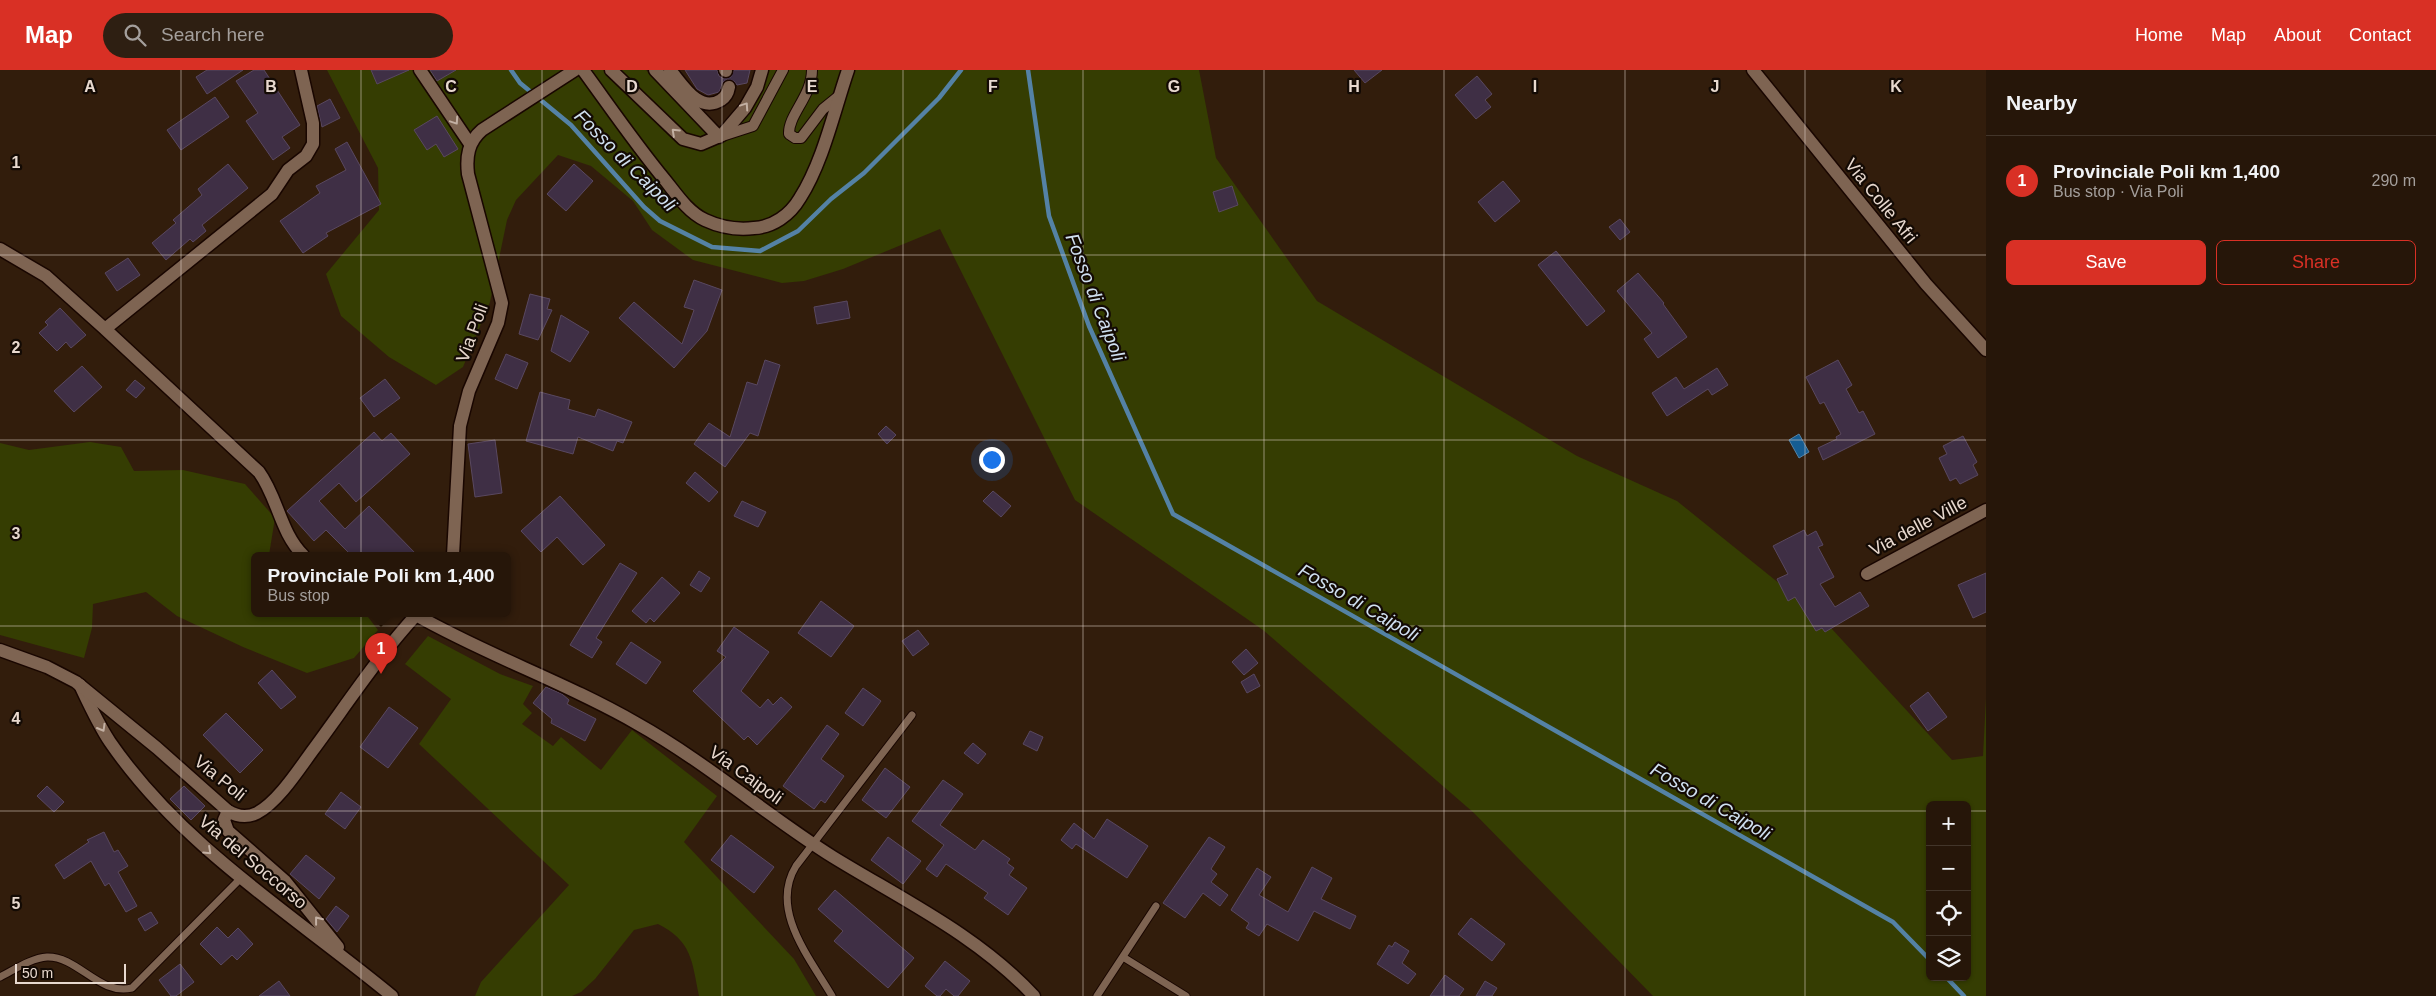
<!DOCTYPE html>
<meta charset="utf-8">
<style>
body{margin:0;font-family:Arial,sans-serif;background:#2e1f12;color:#f1f3f6}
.controls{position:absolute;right:15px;bottom:15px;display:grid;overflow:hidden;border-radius:8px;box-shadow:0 1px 4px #0004}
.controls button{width:45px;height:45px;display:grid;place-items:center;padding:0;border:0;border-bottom:1px solid #42352a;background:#261609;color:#f1f3f6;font:25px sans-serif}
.scale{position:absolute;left:15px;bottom:12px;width:111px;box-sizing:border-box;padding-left:5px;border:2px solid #e8d9cf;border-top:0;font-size:14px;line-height:18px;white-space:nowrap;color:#e8d9cf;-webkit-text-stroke:4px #130a04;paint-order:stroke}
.you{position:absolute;left:991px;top:389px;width:18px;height:18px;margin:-12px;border:4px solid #fff;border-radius:50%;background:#1a73e8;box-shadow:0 0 0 8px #1a73e833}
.badge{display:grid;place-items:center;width:32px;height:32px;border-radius:50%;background:#d93025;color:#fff;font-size:16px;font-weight:700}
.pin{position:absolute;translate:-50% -41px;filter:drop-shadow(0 1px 2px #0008)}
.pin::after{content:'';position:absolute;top:26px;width:18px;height:15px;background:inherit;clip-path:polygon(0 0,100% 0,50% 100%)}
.popup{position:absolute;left:251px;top:482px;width:260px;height:65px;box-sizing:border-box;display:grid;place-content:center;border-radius:8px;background:#261609;filter:drop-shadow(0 1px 4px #0005);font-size:16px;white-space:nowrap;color:#a49f9c}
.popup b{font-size:19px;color:#f1f3f6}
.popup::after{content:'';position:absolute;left:50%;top:100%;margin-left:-10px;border:10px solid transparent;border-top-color:#261609}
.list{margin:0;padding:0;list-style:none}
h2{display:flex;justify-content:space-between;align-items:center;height:65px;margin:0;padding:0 20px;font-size:21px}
h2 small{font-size:16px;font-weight:400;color:#a49f9c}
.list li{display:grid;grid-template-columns:32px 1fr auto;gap:15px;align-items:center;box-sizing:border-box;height:90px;padding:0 20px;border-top:1px solid #42352a}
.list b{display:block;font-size:19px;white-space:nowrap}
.list p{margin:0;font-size:16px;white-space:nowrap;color:#a49f9c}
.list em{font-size:16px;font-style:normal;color:#a49f9c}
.actions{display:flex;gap:10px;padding:15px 20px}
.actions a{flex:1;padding:11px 0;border:1px solid #d93025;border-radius:8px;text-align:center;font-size:18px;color:#d93025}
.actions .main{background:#d93025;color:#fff}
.icon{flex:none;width:28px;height:28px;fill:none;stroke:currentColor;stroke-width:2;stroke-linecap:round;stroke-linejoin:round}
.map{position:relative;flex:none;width:1986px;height:926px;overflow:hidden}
header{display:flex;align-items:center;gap:30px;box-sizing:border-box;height:70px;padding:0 25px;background:#d93025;color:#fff}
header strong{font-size:24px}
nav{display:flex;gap:28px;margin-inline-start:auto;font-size:18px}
.search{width:350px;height:45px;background:#2e1f12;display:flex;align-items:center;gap:12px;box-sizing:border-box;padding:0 18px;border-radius:28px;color:#a49f9c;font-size:19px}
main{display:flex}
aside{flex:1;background:#261609}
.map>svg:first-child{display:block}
.green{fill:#353d02;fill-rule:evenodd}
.water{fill:#155d93;stroke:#5482a5}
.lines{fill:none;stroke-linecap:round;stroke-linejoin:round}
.stream{stroke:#5482a5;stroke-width:4.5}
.building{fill:#3f2f45;stroke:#594860}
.service-casing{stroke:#190600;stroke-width:9}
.pedestrian-casing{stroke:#190600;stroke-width:12}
.minor-casing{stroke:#190600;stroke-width:15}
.tertiary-casing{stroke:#190600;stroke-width:15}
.service{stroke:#7e6452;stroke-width:7}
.pedestrian{stroke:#7e6452;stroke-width:10}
.minor{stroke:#7e6452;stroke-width:12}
.tertiary{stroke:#7e6452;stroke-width:12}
.oneway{stroke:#c3b0a3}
.grid{fill:none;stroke:#e8d9cf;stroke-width:1;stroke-opacity:0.55}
.labels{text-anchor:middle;stroke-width:4.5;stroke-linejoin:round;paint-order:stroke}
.street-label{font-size:18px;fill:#e8d9cf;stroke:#130a04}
.water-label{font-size:19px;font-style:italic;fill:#d0e0f0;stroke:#130a04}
.grid-label{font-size:16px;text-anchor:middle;font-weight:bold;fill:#e8d9cf;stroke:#130a04;stroke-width:4.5;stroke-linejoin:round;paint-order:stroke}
</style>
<header>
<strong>Map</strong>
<div class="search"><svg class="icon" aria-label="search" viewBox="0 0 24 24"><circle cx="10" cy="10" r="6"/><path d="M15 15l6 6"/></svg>Search here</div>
<nav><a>Home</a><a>Map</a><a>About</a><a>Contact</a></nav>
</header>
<main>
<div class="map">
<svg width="1986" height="926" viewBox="0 0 1986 926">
<rect width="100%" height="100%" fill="#321d0c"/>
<path class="green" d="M327,0H646L706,63L722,65L762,0H1199L1216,88L1317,231L1577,386L1677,431L1821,547L1952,690L1983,686L1986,628V926H1653L1474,743L1263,560L1075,430L940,159L843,199L804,211L782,213L693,190L652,160L633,131L591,96L558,85L516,130L507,150L490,232L463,297L436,315L389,287L341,246L326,204L379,140L378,98ZM1930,735H1967V907H1930Z
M90,372L121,377L134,401L183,400L245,414L275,448L269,485H255V543H365L378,560L354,588L307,603L243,577L177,546L146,522L93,534L92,558L84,588L0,565V373L29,380Z
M428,566L500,604L533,616L523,634L532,643L522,654L553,676L561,667L601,700L632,660L717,726L684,772L794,889L816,926H699C692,891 692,871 658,854L634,860L595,909L581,922L572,926H475L481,912L569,815L419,674L451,629L405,594Z"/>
<path class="water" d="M1799,364L1809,382L1799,388L1789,370Z"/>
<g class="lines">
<path class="stream" d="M511,0L520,13L571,55L644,137L660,151L712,177L760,181L798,161L831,129L864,103L939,28L961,0
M1028,0L1049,146L1089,256L1173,444L1893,852L1930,890
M1946,907L1964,926"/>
</g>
<path class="building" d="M207,0H243L207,24L196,7Z
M254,0H264L300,55L282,67L290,78L273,90L246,51L258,43L236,11Z
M371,0H409L377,14Z
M430,0H456L437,11Z
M685,0H717L719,6L724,9L731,7L734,0H750L747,13L737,15L734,11L727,9L723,12L719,22L708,25L697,19Z
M1354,0H1382L1365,13Z
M1477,6L1492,24L1485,30L1491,37L1476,49L1455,25Z
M215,27L229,47L181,80L167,60Z
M330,29L340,48L322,57L317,36Z
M437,46L458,79L444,87L436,74L427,80L414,60Z
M347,72L381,134L326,163L328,166L303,183L280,151L320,123L316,116L346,100L335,79Z
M228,94L248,118L202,155L206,161L193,172L190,169L166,190L152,173L176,153L173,150L202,125L198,119Z
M574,94L593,111L566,141L547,124Z
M1503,111L1520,131L1495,152L1478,132Z
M1232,116L1238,135L1219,142L1213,122Z
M1620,149L1630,162L1620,170L1609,157Z
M1556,181L1605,241L1587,256L1538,195Z
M128,188L140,205L117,221L105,203Z
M1638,203L1664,233L1663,234L1687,267L1658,288L1644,269L1652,263L1617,221Z
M694,210L722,220L707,261L674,298L619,248L634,232L682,274L694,240L684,237Z
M530,224L550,229L547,239L552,240L538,270L519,264Z
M847,231L850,248L817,254L814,237Z
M60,238L86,265L71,278L66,272L57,281L39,263L48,255L45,252Z
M561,245L589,262L570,292L551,281Z
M506,284L528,293L517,319L495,309Z
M765,290L780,295L758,366L750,363L725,397L694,374L709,353L730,367L747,312L757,315Z
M1838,290L1852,315L1846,319L1859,343L1863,341L1875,364L1823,390L1818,378L1837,369L1836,367L1841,364L1824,332L1820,334L1806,307Z
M82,296L102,317L74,342L54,321Z
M1717,298L1728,315L1712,325L1708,319L1667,346L1652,323L1676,307L1684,319Z
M385,309L400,328L374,347L360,328Z
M135,310L145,318L136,328L126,320Z
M540,322L570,330L568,339L595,347L598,339L632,352L623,373L617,371L613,381L578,367L573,384L526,371Z
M886,356L896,365L887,374L878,364Z
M374,362L382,371L391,363L410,384L356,432L339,413L319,431L345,459L369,436L417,485H351L326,460L314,471L287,441Z
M1963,366L1977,392L1973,395L1978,405L1960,414L1956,408L1950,411L1939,388L1947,384L1943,376Z
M495,370L502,423L475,427L468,374Z
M695,402L718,422L709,432L686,413Z
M993,421L1011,436L1001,447L983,431Z
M560,426L605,475L583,495L557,467L541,482L521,461Z
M742,431L766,442L758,457L734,446Z
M1804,460L1807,466L1816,461L1823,475L1818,477L1834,507L1820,514L1835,537L1860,522L1869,536L1825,562L1822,558L1816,561L1795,527L1788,531L1777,509L1788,504L1773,476Z
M620,493L637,503L596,568L602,572L592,588L570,575Z
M699,501L710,508L701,522L690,515Z
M1986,503V542L1973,548L1958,515Z
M662,507L680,523L654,552L650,548L646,553L632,541Z
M821,531L854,556L831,587L798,563Z
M734,557L769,582L741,621L760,638L768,629L773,635L781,627L792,637L757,675L748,666L744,670L693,621L726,587L717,581Z
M918,560L929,574L913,586L902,571Z
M631,572L661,592L646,614L616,594Z
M1246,579L1258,593L1244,605L1232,592Z
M272,600L296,627L281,639L258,613Z
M1254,604L1260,616L1247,623L1241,612Z
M546,617L562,624L569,630L567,634L596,649L585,671L551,653L552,649L533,633Z
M863,618L881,631L863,656L845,643Z
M1928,622L1947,647L1928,661L1910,636Z
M389,637L418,658L388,698L360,677Z
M226,643L263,680L240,703L203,665Z
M827,655L839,664L821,689L844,706L825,733L821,730L814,739L783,716Z
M1030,661L1043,667L1037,681L1023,674Z
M973,673L986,684L978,694L964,683Z
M885,698L910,717L886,748L862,730Z
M943,710L963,724L940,755L975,780L983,770L1010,789L1007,793L1014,798L1009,805L1027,818L1008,845L984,828L988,823L946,794L937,807L926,799L944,775L912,751Z
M47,716L64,732L54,742L37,726Z
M184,716L205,736L191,750L170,729Z
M341,722L361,737L345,759L325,744Z
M1107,749L1148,776L1127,808L1076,774L1072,779L1061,770L1074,753L1094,769Z
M104,762L114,782L118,780L128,796L118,802L137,836L126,842L109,813L105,816L91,791L64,809L55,795L89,772L87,770Z
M731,765L774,797L754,823L711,790Z
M888,767L921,791L903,814L871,790Z
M1209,767L1225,777L1211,799L1217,804L1211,812L1228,825L1220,836L1203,823L1185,848L1163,833Z
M306,785L335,808L319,829L290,804Z
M1312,797L1332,808L1321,829L1356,846L1350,859L1314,841L1298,871L1267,854L1259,866L1246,858L1249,853L1231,840L1257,798L1271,807L1259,825L1288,842Z
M835,820L914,888L888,918L834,871L843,861L818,839Z
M336,836L349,846L337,862L326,849Z
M151,842L158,853L145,861L138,849Z
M1471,848L1505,874L1492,891L1458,864Z
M217,857L228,868L238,858L253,874L237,890L232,885L221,895L200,874Z
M1395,872L1409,881L1402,893L1416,904L1408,914L1377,894L1389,875L1392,877Z
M945,891L970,911L958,926H954L946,919L940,926H937L925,916Z
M180,894L194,912L176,926H171L159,910Z
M1445,905L1464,919L1459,926H1430Z
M279,911L290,926H259Z
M1485,911L1497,918L1492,926H1476Z"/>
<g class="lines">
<g class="service-casing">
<path id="service" d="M1123,887L1186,926
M0,907C14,900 31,888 47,887C78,886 99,926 132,918L241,808
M832,926C810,888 769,840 796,796L912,645
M1097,926L1156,836"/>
</g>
<g class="pedestrian-casing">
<path id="pedestrian" d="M812,0C812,26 788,45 789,64L795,68H801L823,39L839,26
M719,67L753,56L783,0"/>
</g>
<g class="minor-casing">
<path id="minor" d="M301,0L313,53V74L306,86L288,100L272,124L105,259L259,402C278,428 280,462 303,485
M420,0L470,74
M611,0L683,69L701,74L722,65L745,38L757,17L762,0
M655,0L719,67
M670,0C682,14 699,44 721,30C726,27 728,23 729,17
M725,0L726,1
M1753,0L1926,214L1986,280
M0,179L46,206L105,259
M1867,504L1986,440
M80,615C89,634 98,654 110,672C183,778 294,845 392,926
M228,741L224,750L228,761L285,811L338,877"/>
</g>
<g class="tertiary-casing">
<path id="tertiary" d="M583,0C610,37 636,75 665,110C677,125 688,142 705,150C720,157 737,160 754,158C773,157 790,145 800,128C823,92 834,41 848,0
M453,485L460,356L469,321L498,253L502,233L468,104C466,87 468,72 482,60L575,0
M416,545C488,586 565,612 636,653C706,692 766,745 833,787C903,830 977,865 1034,926
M0,580L47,597L76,612L157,678L228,741C238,747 247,748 257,743C278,732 299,699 313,680C347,634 379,585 418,543"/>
</g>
<use href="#service" class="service"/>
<use href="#pedestrian" class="pedestrian"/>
<use href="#minor" class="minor"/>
<use href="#tertiary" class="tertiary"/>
</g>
<defs><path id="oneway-chevron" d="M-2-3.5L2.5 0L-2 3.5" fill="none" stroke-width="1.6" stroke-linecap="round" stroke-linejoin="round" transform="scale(1.25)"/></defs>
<g class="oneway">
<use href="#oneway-chevron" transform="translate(745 36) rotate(-56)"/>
<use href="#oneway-chevron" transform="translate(455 51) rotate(56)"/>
<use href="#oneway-chevron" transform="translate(675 62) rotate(-137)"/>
<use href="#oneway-chevron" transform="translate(102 658) rotate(60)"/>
<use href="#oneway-chevron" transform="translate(208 781) rotate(43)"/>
<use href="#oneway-chevron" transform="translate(318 850) rotate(-128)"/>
</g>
<path class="grid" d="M181,0V926M361,0V926M542,0V926M722,0V926M903,0V926M1083,0V926M1264,0V926M1444,0V926M1625,0V926M1805,0V926M0,185H1986M0,370H1986M0,556H1986M0,741H1930M1967,741H1986"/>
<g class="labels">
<g class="street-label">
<text transform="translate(1881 131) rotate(51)" y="6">Via Colle Afri</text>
<text transform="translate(472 263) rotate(-70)" y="6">Via Poli</text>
<text transform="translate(1918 456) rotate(-28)" y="6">Via delle Ville</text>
<text transform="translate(746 705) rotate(36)" y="6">Via Caipoli</text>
<text transform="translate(220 708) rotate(39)" y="6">Via Poli</text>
<text transform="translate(253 792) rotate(40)" y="6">Via del Soccorso</text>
</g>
<g class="water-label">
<text transform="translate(626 90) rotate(45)" y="7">Fosso di Caipoli</text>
<text transform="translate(1096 227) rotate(69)" y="7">Fosso di Caipoli</text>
<text transform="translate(1359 532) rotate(30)" y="7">Fosso di Caipoli</text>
<text transform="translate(1711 731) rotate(30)" y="7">Fosso di Caipoli</text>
</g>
</g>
<g class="grid-label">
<text x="90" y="22">A</text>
<text x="271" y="22">B</text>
<text x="451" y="22">C</text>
<text x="632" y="22">D</text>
<text x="812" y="22">E</text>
<text x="993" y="22">F</text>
<text x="1174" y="22">G</text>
<text x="1354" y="22">H</text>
<text x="1535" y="22">I</text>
<text x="1715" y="22">J</text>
<text x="1896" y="22">K</text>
<text x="16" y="98">1</text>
<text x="16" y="283">2</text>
<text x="16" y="469">3</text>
<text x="16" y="654">4</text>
<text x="16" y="839">5</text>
</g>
</svg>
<div class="controls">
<button>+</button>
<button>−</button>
<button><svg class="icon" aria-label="locate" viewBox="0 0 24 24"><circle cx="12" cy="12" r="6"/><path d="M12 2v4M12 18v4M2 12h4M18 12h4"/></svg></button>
<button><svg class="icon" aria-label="layers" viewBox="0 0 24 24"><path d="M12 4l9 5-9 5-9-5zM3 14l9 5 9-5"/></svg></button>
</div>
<div class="scale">50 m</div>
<div class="you"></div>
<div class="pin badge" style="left:381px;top:604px">1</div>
<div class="popup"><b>Provinciale Poli km 1,400</b>Bus stop</div>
</div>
<aside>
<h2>Nearby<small></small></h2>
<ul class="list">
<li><span class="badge">1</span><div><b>Provinciale Poli km 1,400</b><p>Bus stop · Via Poli</p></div><em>290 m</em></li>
</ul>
<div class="actions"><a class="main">Save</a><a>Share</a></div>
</aside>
</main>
